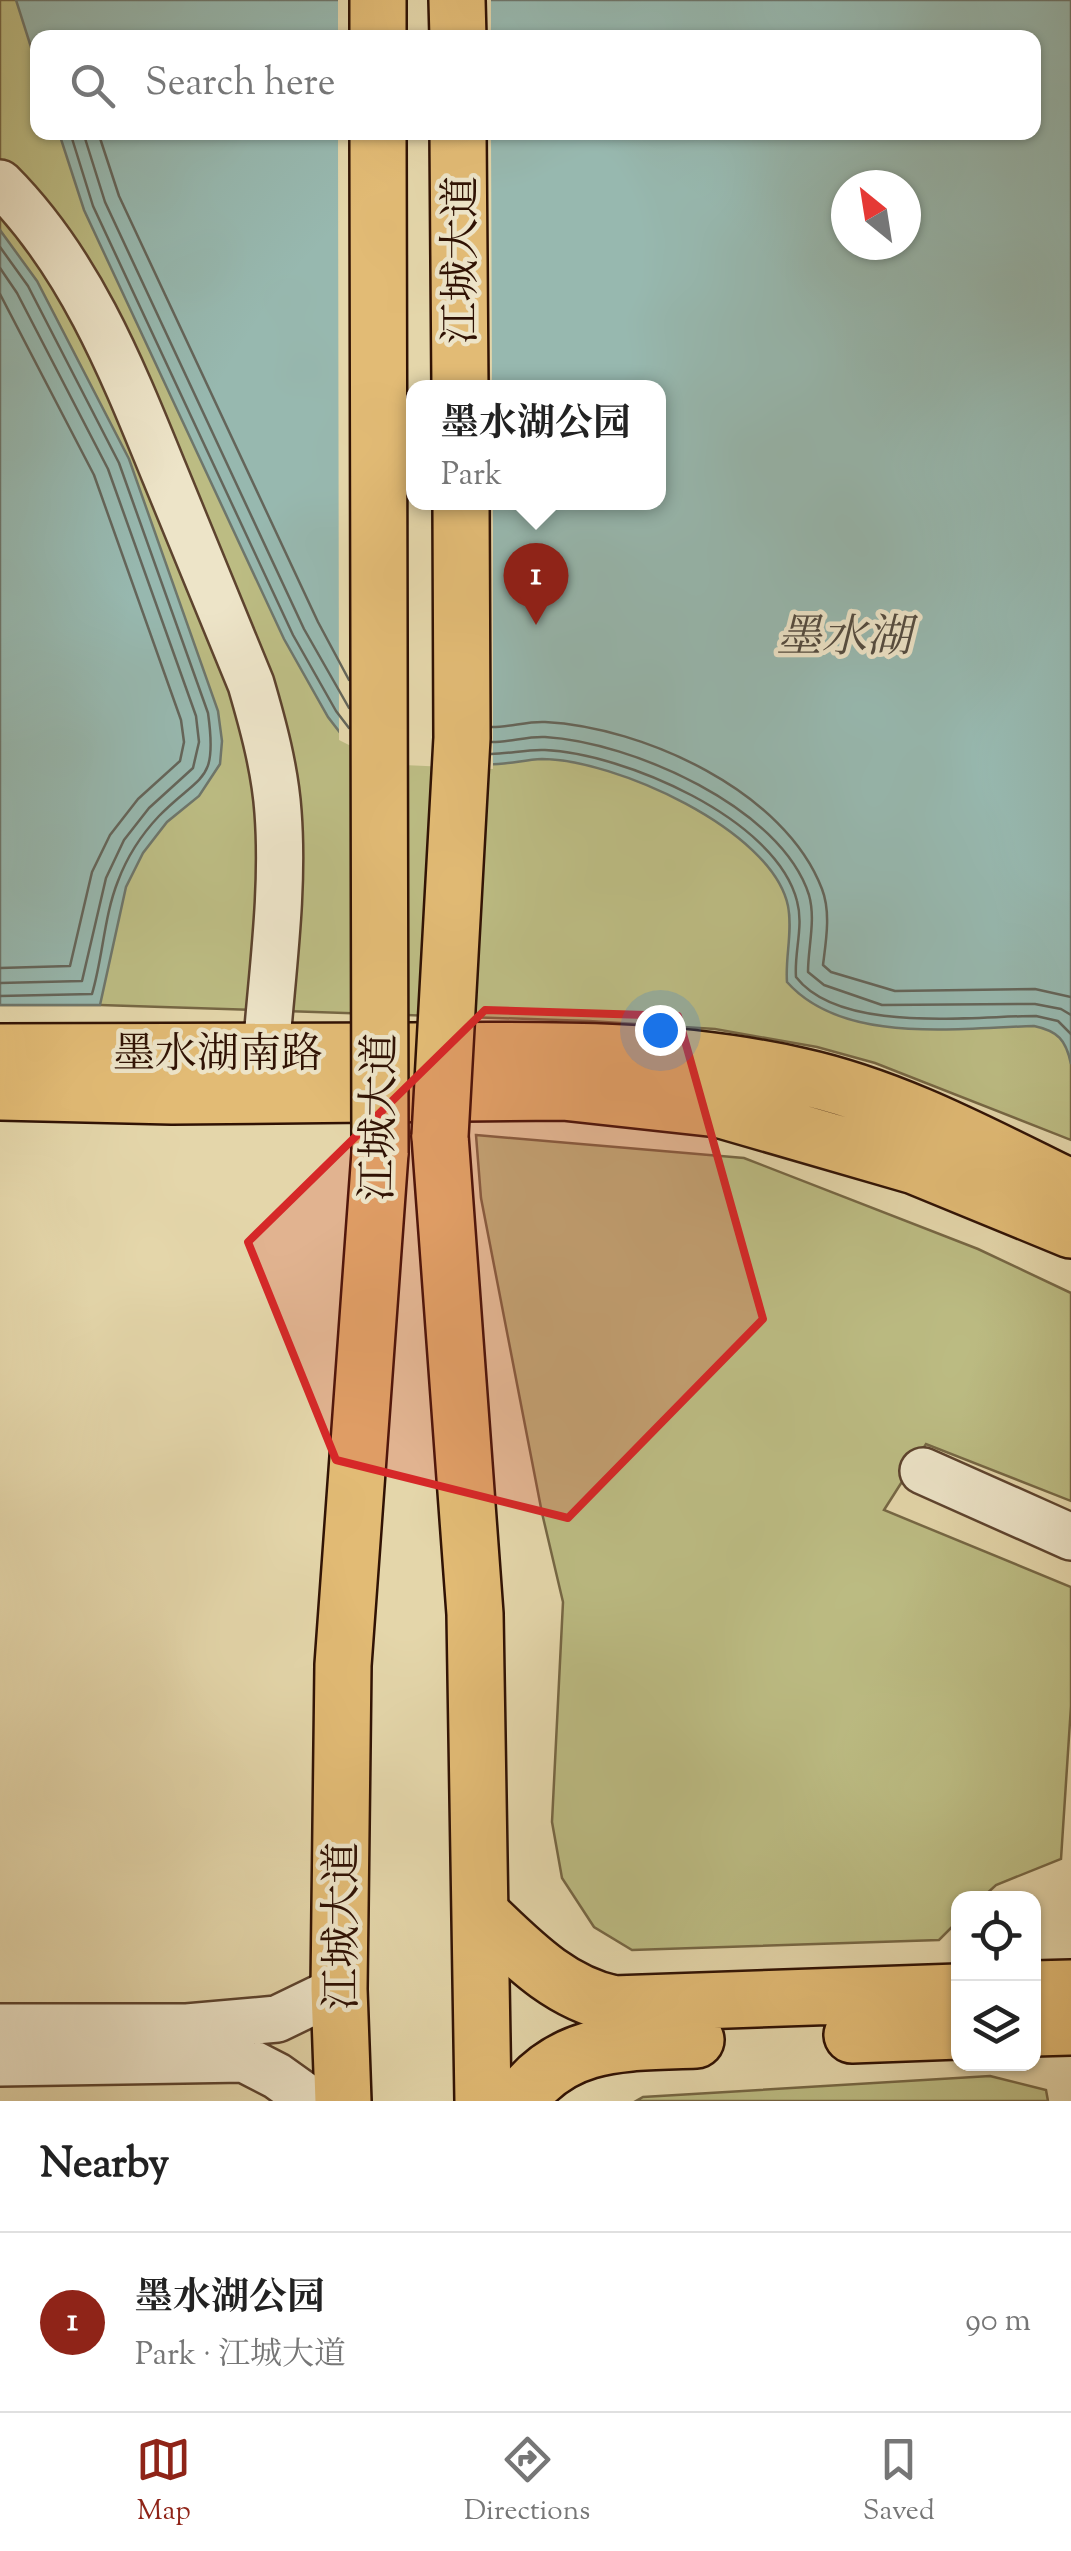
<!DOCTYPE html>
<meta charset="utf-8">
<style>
body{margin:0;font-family:"Sorts Mill Goudy","Noto Serif SC",serif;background:#f6f6f6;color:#222}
.controls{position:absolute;right:30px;bottom:30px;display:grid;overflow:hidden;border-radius:20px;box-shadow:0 2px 8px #0004}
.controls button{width:90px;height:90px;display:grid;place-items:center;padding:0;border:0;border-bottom:2px solid #e0e0e0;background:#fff;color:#222;font:50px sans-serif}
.compass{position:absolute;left:831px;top:170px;width:90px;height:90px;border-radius:50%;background:#fff;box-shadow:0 2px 8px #0004;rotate:330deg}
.you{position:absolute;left:660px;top:1030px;width:35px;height:35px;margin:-25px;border:8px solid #fff;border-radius:50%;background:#1a73e8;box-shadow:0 0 0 15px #1a73e833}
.badge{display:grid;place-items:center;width:65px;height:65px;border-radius:50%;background:#8f2418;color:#fff;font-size:32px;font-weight:700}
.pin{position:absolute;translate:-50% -82px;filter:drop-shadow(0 2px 5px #0008)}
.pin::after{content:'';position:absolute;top:52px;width:35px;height:30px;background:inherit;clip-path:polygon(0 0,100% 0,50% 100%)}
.popup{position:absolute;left:406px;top:380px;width:260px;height:130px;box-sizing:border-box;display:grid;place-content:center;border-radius:20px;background:#fff;filter:drop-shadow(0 2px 8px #0005);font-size:32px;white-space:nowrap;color:#767676}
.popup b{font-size:38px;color:#222}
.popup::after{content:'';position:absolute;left:50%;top:100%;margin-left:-20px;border:20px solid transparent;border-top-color:#fff}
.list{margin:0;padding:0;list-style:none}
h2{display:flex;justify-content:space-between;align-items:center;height:130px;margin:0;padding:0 40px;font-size:42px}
h2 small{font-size:32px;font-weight:400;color:#767676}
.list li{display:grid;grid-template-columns:65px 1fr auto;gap:30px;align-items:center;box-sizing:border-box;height:180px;padding:0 40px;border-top:2px solid #e0e0e0}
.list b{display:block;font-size:38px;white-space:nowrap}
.list p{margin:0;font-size:32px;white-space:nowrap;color:#767676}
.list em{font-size:32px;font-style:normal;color:#767676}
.icon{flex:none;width:55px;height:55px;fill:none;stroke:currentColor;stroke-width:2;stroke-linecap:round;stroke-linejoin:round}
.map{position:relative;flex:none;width:1071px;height:2101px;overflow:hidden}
.search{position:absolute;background:#fff;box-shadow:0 2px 8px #0004;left:30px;right:30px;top:30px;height:110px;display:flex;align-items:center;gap:25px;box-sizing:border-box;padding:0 35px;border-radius:20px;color:#767676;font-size:38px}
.sheet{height:310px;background:#fff}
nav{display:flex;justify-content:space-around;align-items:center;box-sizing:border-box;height:140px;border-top:2px solid #e0e0e0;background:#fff;font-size:28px;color:#767676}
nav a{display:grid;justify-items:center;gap:5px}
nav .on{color:#8f2418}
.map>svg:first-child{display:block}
.green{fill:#bcbc83;stroke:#766744;stroke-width:2.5;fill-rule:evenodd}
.water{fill:#97b8af;stroke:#6e766b;stroke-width:2.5;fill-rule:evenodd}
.pier{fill:#e4d6aa}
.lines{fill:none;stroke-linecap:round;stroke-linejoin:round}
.shore{stroke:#64655a;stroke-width:2.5}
.minor-casing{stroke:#5d432e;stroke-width:50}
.major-casing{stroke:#301204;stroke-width:60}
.highway-casing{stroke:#301204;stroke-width:60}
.minor{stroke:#ede4c8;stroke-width:45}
.major{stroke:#e2bb75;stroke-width:55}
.highway{stroke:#e2bb75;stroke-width:55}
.highway-bridge-casing{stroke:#301204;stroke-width:60;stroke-linecap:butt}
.highway-bridge{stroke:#e2bb75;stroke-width:55}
.marked{fill:#d62828;fill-opacity:0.2;stroke:#d62828;stroke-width:8;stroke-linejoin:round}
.labels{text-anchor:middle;stroke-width:9;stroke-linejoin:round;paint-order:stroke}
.street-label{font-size:42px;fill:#301204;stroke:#ede4c8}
.water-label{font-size:45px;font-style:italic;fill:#544c40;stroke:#ede4c8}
</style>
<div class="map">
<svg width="1071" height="2101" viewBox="0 0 1071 2101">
<rect width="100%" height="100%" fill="#e4d6aa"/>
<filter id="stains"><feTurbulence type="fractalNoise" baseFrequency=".002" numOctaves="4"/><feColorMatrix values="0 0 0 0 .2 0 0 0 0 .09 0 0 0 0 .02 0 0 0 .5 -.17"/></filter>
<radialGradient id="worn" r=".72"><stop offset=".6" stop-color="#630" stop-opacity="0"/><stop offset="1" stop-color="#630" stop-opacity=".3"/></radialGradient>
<path class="green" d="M0,0H1071V1140L875,1063L817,1047L715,1029L589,1021L100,1005H0ZM38,38H1034V132H38ZM846,185H906V245H846ZM414,388H658V502H414Z
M476,1135L744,1158L978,1249L1071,1293V1501L926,1444L884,1510L1071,1587V1706L1061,1859L996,1885L982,1898H958V1921L939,1940L632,1950L594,1927L562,1878L552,1822L563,1602L542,1513L481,1198Z
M990,2076L1046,2090L1048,2101H636L643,2097Z"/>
<path class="water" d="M16,0H1071V1064C1066,1040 1058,1031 1034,1026C957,1028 843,1045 787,982C785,957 793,931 788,906C772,829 613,759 542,759C521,760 502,766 481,764C435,759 390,747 345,739L328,717L284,639L84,210L59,133L1034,132V38H38L37,66ZM846,185H906V245H846ZM414,388H658V502H414Z
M0,230L37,281L129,459L218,711L222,741L220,764L199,796L167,822L143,853L126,887L100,1005H0Z"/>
<path class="pier" d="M338,0H491V37H338Z
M338,133H491L492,387L414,388V502L493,503V769L403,765L365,753L339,740Z"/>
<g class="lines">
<path class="shore" d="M70,132L93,206L293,635L336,711L349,728
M83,132L105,202L304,629L349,708
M98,132L119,196L318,622L349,680
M0,247L28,286L119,463L208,713C218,784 201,773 159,816C142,834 127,857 118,881C104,916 103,957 92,994L0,996
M0,268L17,293L108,469L196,716L199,742L193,768L149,808L124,840L106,878L82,981L0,983
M0,294L94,475L181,720L184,742L180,761L138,799L110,835L92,872L70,966L0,968
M492,727C510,727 528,721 545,722C643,727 785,791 822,889C831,912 826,941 823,965L831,972L895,991L1035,989L1071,997
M492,742C510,742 528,736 545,737C631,742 781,807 809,895C816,920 808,947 808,972L824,985L882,1005L1035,1004L1061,1009L1071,1015
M491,754C509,754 527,749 545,750C622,753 776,818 797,901C804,926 794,952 796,977C840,1034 971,1016 1036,1016L1058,1021L1071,1034"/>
<g class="minor-casing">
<path id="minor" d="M0,183C80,263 122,369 164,472C193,543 222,613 251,684C263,725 275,769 278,812C284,891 272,973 266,1052
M923,1471L1071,1537
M0,2027H187L277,2019L339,1989
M0,2063L244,2059L277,2076L312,2101"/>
</g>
<g class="major-casing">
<path id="major" d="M0,1052C136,1052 272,1052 408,1051C539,1050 671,1047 799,1076C895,1097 983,1145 1071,1188
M0,1092L172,1096L563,1092L718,1109L915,1166L1071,1230
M481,1914C521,1952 558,1992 614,2004L958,1992
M1034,1989L1071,1988
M1034,2028L1071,2027
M852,2035L958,2031
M519,2101C563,2038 627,2043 696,2040"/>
</g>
<g class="highway-casing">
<path id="highway" d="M378,0V38
M457,0L458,38
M458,132L460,388
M440,1136L475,1614L483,2101
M343,2101L339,1989L343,1665L380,1153"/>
</g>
<use href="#minor" class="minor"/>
<use href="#major" class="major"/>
<use href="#highway" class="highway"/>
<g class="highway-bridge-casing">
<path id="highway-bridge" d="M378,132L380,1153
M440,1136L462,738L461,502"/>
</g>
<use href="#highway-bridge" class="highway-bridge"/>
</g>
<path class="marked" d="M485,1010L678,1016L763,1319L568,1518L336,1460L248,1242Z"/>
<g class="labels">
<g class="street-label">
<text transform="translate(459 260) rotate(-90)" y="15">江城大道</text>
<text x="218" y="1067">墨水湖南路</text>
<text transform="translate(377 1117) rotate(-89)" y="15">江城大道</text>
<text transform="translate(340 1926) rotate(-90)" y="15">江城大道</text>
</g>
<g class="water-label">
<text x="844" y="651">墨水湖</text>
</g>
</g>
<rect width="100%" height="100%" filter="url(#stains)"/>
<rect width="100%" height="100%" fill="url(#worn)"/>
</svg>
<div class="controls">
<button><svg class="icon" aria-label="locate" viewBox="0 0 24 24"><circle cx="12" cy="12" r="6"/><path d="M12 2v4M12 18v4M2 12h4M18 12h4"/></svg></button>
<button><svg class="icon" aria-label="layers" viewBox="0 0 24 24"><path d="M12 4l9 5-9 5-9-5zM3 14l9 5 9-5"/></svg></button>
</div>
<svg class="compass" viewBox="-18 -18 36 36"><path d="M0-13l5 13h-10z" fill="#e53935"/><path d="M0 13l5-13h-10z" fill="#767676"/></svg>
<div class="you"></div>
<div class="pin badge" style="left:536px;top:625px">1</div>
<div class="popup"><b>墨水湖公园</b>Park</div>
<div class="search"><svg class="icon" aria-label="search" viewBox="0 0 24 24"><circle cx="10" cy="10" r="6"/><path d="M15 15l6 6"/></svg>Search here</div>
</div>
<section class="sheet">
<h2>Nearby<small></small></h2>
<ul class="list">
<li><span class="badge">1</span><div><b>墨水湖公园</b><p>Park · 江城大道</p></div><em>90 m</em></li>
</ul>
</section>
<nav>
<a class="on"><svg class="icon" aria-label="map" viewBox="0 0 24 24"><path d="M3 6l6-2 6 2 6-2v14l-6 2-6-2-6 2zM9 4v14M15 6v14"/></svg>Map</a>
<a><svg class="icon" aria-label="directions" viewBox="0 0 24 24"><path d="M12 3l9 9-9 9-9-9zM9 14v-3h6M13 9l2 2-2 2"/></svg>Directions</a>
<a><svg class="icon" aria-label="saved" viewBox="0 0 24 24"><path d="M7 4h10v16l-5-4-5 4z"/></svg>Saved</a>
</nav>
